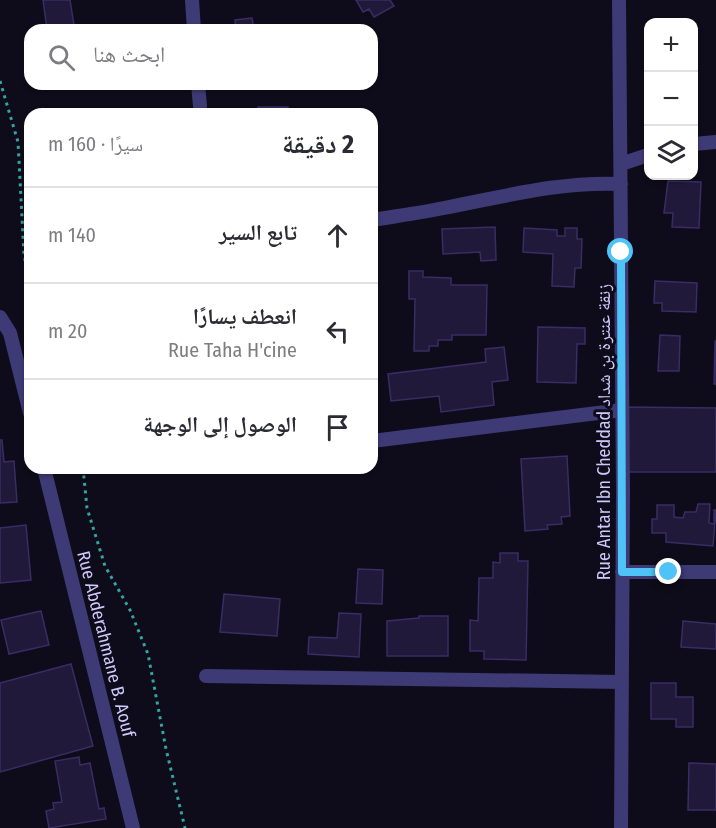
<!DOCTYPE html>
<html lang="ar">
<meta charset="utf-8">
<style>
body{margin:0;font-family:"Fira Sans Condensed","Noto Naskh Arabic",sans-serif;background:#f2f2f3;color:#2b2b33;direction:rtl}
.controls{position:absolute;right:18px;top:18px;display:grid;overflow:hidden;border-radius:12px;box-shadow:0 2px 4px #0004}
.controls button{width:54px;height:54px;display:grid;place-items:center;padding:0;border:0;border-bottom:2px solid #e1e1e2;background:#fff;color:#2b2b33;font:30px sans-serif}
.stop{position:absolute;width:18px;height:18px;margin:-14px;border:4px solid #4fc3f7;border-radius:50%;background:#fff}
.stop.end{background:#4fc3f7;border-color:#fff;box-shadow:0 2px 6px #0008}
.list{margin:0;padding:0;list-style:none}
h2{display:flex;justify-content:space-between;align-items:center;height:78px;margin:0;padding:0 24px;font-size:26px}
h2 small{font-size:20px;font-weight:400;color:#7c7c81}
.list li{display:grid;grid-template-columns:39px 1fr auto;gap:18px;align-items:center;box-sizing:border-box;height:96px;padding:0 24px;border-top:2px solid #e1e1e2}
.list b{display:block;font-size:22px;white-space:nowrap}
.list p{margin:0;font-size:20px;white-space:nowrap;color:#7c7c81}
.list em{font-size:20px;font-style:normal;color:#7c7c81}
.icon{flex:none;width:33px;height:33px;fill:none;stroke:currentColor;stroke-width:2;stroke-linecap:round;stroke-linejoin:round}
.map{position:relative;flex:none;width:716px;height:828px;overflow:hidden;direction:ltr}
.search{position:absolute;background:#fff;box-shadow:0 2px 4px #0004;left:24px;top:24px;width:354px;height:66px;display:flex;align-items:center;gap:15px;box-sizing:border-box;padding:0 21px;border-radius:18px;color:#7c7c81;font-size:22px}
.panel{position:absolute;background:#fff;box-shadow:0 2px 4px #0004;left:24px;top:108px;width:354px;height:366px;border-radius:18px;direction:rtl}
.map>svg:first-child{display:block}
.building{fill:#20193a;stroke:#382d64;stroke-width:1.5}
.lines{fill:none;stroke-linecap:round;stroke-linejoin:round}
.path{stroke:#34a49e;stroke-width:3;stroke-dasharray:3 4.5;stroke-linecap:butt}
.street{stroke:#3d3a76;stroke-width:14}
.route{stroke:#4fc3f7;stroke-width:8}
.labels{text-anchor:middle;stroke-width:6;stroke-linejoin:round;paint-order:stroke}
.street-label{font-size:18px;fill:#cfc9fb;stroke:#0e0c1a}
</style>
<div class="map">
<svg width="716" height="828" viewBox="0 0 716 828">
<rect width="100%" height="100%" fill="#0e0c1a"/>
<path class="building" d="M43,0H70L74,25L47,29Z
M356,0H390L394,6L374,17L369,9L363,12Z
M252,18L254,30H236L235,20Z
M258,107H288V114H258Z
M668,181L701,182L699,228L672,227L673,213H664Z
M495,227L496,260L481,261L480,252L443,254L442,229Z
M524,228L557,230V236H565V228H577V239H582L581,268H575L574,287L552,286L553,254L523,252Z
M409,271H423V277L451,278V285H487L486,335H452V340H438V346H429V351H414L415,299H409Z
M655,281L697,283L696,312L662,311V303H654Z
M538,327L585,328V344H577L576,383L537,382Z
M660,335L680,336L679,371H658Z
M715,341H716V384H714Z
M504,347L508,380L492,382L494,405L441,412L439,396L391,401L388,374L486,362L485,349Z
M626,407L716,408V472H626Z
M0,440H2L4,462L14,461L17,502L0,503Z
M567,456L570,516L561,517L562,524L547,525L548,529L525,531L521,459Z
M698,504H710L709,523L714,524V510H716L713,546L666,542V533H652V519H657V505H674V517L683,518L685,512H696Z
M26,525L31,580L0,583V528Z
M500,553H518V561H528L526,660L484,659V651H470V620L478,621L479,578H493V562L500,563Z
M358,569L383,570L382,604L356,603Z
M224,594L280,599L277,636L220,632Z
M41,611L49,645L9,654L1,620Z
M339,613L361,614L359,657L308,654L309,637L337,638Z
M419,616H448V656H387V621L419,618Z
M683,621L716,624V649L681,647Z
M71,664L93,746L0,772V683Z
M651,683H676V697H693V727H676V719H651Z
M79,757L80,765L90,763L99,809L104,808L106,819L49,828L46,811L54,809L53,803L62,802L55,761Z
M689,763L716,764V810H688Z"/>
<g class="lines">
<path class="path" d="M0,81L18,142L24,255L30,284
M83,468L87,508L105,566L130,610L148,654L166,749L185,828"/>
<path class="street" d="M192,0L194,30
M619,0L623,492L621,828
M198,84L200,106
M694,144L716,142
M621,164L648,155
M372,220C396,216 420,213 444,208C503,197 560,181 621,184
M0,317L10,333L30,413
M372,441L622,410
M44,468L133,828
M622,572H716
M206,676L621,682"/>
</g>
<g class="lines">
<path class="route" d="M621,252L622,572H669"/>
</g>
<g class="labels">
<g class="street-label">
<text transform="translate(604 432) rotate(-90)" y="6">Rue Antar Ibn Cheddad زنقة عنترة بن شداد</text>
<text transform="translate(106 644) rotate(76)" y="6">Rue Abderahmane B. Aouf</text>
</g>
</g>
</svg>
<div class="controls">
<button>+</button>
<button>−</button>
<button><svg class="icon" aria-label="layers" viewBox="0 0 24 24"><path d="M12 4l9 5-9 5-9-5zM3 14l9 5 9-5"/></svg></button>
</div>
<div class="stop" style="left:621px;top:252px"></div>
<div class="stop end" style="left:669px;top:572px"></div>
<div class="search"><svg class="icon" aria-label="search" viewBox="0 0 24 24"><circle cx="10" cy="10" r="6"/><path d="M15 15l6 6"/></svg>ابحث هنا</div>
<section class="panel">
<h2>2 دقيقة<small>سيرًا · 160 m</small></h2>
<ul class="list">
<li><svg class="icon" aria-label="ahead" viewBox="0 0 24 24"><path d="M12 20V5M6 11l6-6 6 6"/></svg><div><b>تابع السير</b></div><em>140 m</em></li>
<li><svg class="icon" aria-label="left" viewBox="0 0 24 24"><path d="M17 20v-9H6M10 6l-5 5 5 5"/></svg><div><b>انعطف يسارًا</b><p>Rue Taha H'cine</p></div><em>20 m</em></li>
<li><svg class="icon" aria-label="arrive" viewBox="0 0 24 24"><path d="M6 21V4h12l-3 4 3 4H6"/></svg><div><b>الوصول إلى الوجهة</b></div></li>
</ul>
</section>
</div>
